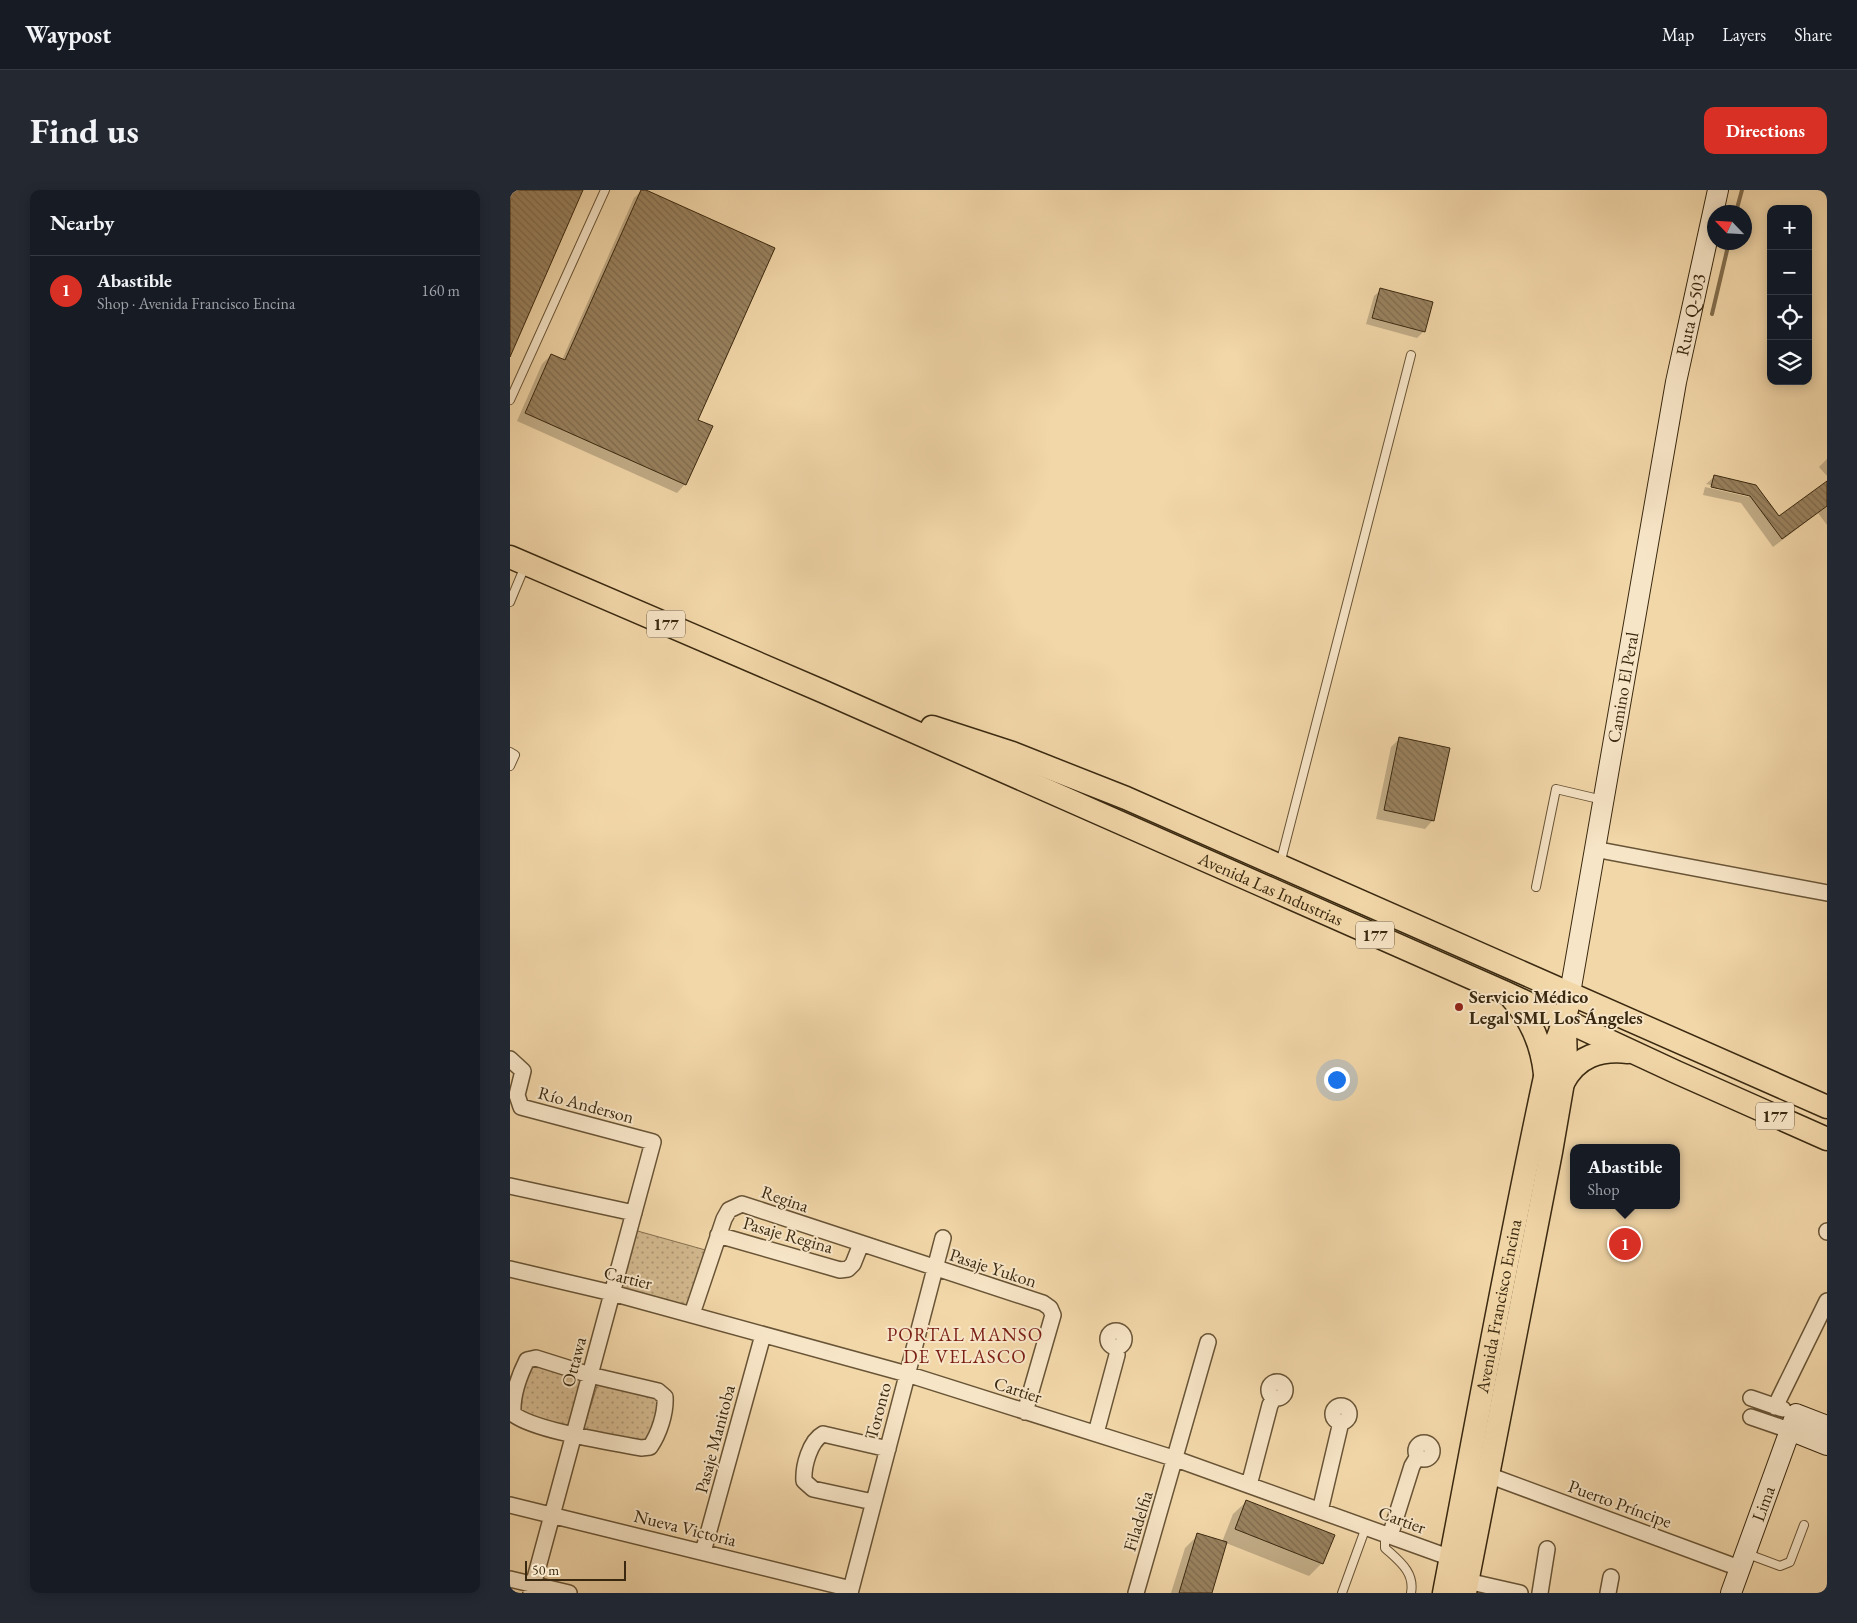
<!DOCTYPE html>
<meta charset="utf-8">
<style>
body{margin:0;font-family:"EB Garamond",serif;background:#242831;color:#f1f3f6}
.controls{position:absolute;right:15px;top:15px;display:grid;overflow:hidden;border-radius:10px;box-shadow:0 2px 12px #0003}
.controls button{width:45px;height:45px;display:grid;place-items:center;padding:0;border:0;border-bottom:1px solid #363941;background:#171b24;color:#f1f3f6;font:25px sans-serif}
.compass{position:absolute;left:1197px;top:15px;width:45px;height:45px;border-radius:50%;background:#171b24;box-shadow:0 2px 12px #0003;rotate:295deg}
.scale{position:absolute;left:15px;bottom:12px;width:101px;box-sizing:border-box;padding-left:5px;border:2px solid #3a2910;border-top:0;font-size:14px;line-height:18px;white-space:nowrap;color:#3a2910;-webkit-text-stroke:4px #f7e5c7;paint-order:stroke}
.you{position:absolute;left:826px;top:889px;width:18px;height:18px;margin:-12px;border:4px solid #fff;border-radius:50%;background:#1a73e8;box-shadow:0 0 0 8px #1a73e833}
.badge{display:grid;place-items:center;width:32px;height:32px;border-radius:50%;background:#d93025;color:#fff;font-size:16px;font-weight:700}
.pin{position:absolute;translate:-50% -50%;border:2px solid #fff;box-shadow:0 1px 5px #0006}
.popup{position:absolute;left:1060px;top:954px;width:110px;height:65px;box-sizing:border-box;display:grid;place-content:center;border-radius:10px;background:#171b24;filter:drop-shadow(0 1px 4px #0005);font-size:16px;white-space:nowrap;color:#9ea1a6}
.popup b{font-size:19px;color:#f1f3f6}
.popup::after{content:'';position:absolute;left:50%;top:100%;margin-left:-10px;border:10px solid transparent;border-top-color:#171b24}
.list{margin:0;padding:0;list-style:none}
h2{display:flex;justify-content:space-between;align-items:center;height:65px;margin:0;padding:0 20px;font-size:21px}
h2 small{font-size:16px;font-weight:400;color:#9ea1a6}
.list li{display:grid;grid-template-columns:32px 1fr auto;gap:15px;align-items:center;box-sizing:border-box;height:70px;padding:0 20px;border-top:1px solid #363941}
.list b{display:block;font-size:19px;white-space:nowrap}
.list p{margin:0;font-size:16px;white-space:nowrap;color:#9ea1a6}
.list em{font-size:16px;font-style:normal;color:#9ea1a6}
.icon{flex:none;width:28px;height:28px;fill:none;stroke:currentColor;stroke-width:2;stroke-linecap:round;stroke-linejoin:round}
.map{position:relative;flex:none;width:1317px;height:1403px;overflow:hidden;border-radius:10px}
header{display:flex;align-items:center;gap:30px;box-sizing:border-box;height:70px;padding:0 25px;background:#171b24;border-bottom:1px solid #363941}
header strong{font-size:24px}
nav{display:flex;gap:28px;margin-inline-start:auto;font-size:18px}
.intro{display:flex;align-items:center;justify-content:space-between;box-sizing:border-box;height:120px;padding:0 30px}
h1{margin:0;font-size:35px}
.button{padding:12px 22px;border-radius:10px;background:#d93025;color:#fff;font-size:18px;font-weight:700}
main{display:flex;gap:30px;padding:0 30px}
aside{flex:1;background:#171b24;border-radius:10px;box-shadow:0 2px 12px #0003}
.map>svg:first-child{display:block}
.park{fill:url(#park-dots);stroke:#867150}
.shadow{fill:#0003}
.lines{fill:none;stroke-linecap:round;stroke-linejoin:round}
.stream{stroke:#836e4d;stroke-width:4}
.building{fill:url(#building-back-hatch);stroke:#3a2910}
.lane-casing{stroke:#685436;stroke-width:10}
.street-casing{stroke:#685436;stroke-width:18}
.secondary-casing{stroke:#3a2910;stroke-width:22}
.primary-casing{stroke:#3a2910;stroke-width:25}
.lane{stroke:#f7e5c7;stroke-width:8}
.street{stroke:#f7e5c7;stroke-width:15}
.secondary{stroke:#f7e5c7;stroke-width:20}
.primary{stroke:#f2d7a9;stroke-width:22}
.poi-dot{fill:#8f2418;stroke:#f7e5c7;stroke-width:2}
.labels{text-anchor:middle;stroke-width:4;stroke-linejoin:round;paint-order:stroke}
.shield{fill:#f7e5c7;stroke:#736147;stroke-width:1}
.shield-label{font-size:16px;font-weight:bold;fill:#3a2910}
.street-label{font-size:18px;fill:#3a2910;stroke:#f7e5c7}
.poi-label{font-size:18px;font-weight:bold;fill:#3a2910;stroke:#f7e5c7;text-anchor:start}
.neighbourhood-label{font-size:19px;letter-spacing:1px;fill:#7a1f14;stroke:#f7e5c7}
</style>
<header>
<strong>Waypost</strong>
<nav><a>Map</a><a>Layers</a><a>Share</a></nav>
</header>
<div class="intro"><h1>Find us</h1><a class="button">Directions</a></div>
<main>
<aside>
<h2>Nearby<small></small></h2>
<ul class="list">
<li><span class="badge">1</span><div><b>Abastible</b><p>Shop · Avenida Francisco Encina</p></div><em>160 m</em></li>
</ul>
</aside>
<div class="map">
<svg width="1317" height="1403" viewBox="0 0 1317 1403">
<defs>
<pattern id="park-dots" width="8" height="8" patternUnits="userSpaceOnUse" patternTransform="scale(1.25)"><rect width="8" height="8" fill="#d3b98f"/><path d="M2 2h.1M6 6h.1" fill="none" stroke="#ac9673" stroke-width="1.8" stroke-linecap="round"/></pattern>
<pattern id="building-back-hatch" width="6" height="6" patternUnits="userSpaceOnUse" patternTransform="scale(1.25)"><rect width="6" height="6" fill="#9a8360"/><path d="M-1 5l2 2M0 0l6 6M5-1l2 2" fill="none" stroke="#7f6b4e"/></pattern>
</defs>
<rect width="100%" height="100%" fill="#f2d7a9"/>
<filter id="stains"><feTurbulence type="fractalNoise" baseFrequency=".004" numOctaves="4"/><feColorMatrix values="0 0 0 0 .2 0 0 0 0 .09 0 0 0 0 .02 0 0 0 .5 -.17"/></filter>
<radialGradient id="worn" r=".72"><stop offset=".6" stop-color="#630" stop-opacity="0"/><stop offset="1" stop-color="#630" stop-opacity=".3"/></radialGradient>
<path class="park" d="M124,1040L199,1061L180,1121L107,1101Z
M19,1174L72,1187L60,1234L54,1237L7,1224Z
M88,1193L150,1206L141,1252L74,1241V1237Z"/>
<path class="shadow" d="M132,0L175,294L167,303L7,231L32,174L41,165L52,170L124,8Z
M871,100L921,113L913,142L907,148L856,134L864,106Z
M1317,269V286L1309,277Z
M1204,287L1246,296L1269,328L1317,292V335L1308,323L1263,357L1231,313L1193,305L1195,297L1239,307V304L1196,294Z
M890,548L923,630L915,639L866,629L881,557Z
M737,1311L812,1373L799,1386L716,1353L700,1403H661L675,1358L688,1345L712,1352L723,1324Z"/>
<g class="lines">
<path class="stream" d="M1226,22L1232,0
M1202,124L1219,52"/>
</g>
<path class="building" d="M0,0H73L0,167Z
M131,0H136L265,58L188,230L203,236L176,295L15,223L41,164L55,170Z
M870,98L923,112L915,142L862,128Z
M1204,285L1246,295L1269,326L1317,291V316L1272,349L1240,306L1201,297Z
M889,547L940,558L924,631L874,620Z
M736,1310L825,1345L813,1374L725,1339Z
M687,1343L717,1352L702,1403H669Z"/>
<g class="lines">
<g class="lane-casing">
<path id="lane" d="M0,210L95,0
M0,412L15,376
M0,562L5,565L0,576
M770,674L901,165
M1026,697L1046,599L1093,610
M880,1346L875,1351V1358C889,1371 905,1382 901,1403
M1235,1363L1270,1376L1280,1372L1294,1335
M832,1403L856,1337"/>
</g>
<g class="street-casing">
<path id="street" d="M1084,659L1317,703
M0,869L13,881L7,905L11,917L143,952L21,1403
M0,996L124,1023
M1317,1041V1042
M208,1045L330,1080L338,1079L343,1074L351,1054
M0,1079L102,1103L397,1184L666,1269L941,1368L957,1391L1010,1403
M182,1124L214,1029L219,1020L232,1014L533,1113L540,1118L543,1125L515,1222
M598 1149a8 8 0 1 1 16 0a8 8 0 1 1-16 0Z
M26,1168L80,1185L148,1201L155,1207C156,1223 149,1244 140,1257L131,1258C101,1252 25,1241 3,1224C2,1207 9,1186 17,1170Z
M759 1200a8 8 0 1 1 16 0a8 8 0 1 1-16 0Z
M1241,1208L1273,1219
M823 1224a8 8 0 1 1 16 0a8 8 0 1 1-16 0Z
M1265,1217L1317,1111
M1241,1227L1282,1241
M586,1243L607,1165V1157
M906 1261a8 8 0 1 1 16 0a8 8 0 1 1-16 0Z
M978,1285L1229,1378
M739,1295L760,1215L764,1208
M363,1312L303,1299L294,1291C293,1276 300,1251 313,1244L378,1259
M0,1315L341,1399
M810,1321L831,1232
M880,1346L902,1276L908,1266
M193,1362L253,1145
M0,1389L59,1403
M340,1403L433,1048
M626,1403L698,1152
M1030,1403L1037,1359
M1098,1403L1101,1387"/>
</g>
<g class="secondary-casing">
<g id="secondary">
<path id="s1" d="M1060,803L1166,192L1208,0"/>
<path d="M1282,1241L1317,1255"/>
<path id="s2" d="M1221,1403L1286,1224L1317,1236"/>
</g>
</g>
<g class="primary-casing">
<g id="primary">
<path id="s3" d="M0,367L312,501L996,803L1166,882L1317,949"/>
<path d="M422,537L502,563L616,608L1317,917"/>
<path d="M1001,807C1021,829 1032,855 1035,884"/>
<path d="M1053,893C1067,866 1090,859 1118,862"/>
<path id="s4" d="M934,1403C967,1231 998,1058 1035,887C1040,862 1053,840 1058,815"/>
<path d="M955,1403L1041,962L1056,875L1055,839"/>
</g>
</g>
<use href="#lane" class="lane"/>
<use href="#street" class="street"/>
<use href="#secondary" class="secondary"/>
<use href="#primary" class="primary"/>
</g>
<circle class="poi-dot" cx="949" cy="817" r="5"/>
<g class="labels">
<g class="shield">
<rect x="137" y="420.5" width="38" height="27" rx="4"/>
<rect x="846" y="731.5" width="38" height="27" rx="4"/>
<rect x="1246" y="912.5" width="38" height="27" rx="4"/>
</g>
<g class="shield-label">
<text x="156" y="440">177</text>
<text x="865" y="751">177</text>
<text x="1265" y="932">177</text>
</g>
<g class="street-label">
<text dy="6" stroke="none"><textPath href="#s1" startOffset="689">Ruta Q-503</textPath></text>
<text dy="6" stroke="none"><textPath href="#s1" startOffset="310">Camino El Peral</textPath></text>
<text dy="6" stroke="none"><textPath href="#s3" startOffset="830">Avenida Las Industrias</textPath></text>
<text transform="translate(76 915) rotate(15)" y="6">Río Anderson</text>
<text transform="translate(275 1009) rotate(19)" y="6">Regina</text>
<text transform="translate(278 1045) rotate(16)" y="6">Pasaje Regina</text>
<text transform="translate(483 1078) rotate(18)" y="6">Pasaje Yukon</text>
<text transform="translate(118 1088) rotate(14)" y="6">Cartier</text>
<text dy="6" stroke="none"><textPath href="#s4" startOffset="292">Avenida Francisco Encina</textPath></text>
<text transform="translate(64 1172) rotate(-75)" y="6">Ottawa</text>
<text transform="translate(508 1200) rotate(18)" y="6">Cartier</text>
<text transform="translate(368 1221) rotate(-75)" y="6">Toronto</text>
<text transform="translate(205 1249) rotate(-75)" y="6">Pasaje Manitoba</text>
<text transform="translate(1110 1314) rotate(20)" y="6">Puerto Príncipe</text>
<text dy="6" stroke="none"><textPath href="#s2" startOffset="95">Lima</textPath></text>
<text transform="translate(892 1330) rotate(20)" y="6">Cartier</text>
<text transform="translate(628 1331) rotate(-73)" y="6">Filadelfia</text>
<text transform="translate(175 1338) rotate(14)" y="6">Nueva Victoria</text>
</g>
<g class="poi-label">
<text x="959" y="813">Servicio Médico<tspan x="959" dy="21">Legal SML Los Ángeles</tspan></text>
</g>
<g class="neighbourhood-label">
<text x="455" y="1151">PORTAL MANSO<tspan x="455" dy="22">DE VELASCO</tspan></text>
</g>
</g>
<rect width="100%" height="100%" filter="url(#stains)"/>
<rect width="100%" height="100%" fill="url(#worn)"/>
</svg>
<div class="controls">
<button>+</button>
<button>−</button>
<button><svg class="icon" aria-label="locate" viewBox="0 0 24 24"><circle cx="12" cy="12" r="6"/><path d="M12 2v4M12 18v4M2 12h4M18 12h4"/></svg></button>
<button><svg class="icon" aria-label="layers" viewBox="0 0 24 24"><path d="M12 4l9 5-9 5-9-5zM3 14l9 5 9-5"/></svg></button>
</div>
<svg class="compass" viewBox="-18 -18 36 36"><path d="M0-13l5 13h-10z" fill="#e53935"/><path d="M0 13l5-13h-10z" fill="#9ea1a6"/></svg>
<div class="scale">50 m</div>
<div class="you"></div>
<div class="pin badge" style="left:1115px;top:1054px">1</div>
<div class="popup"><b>Abastible</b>Shop</div>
</div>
</main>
